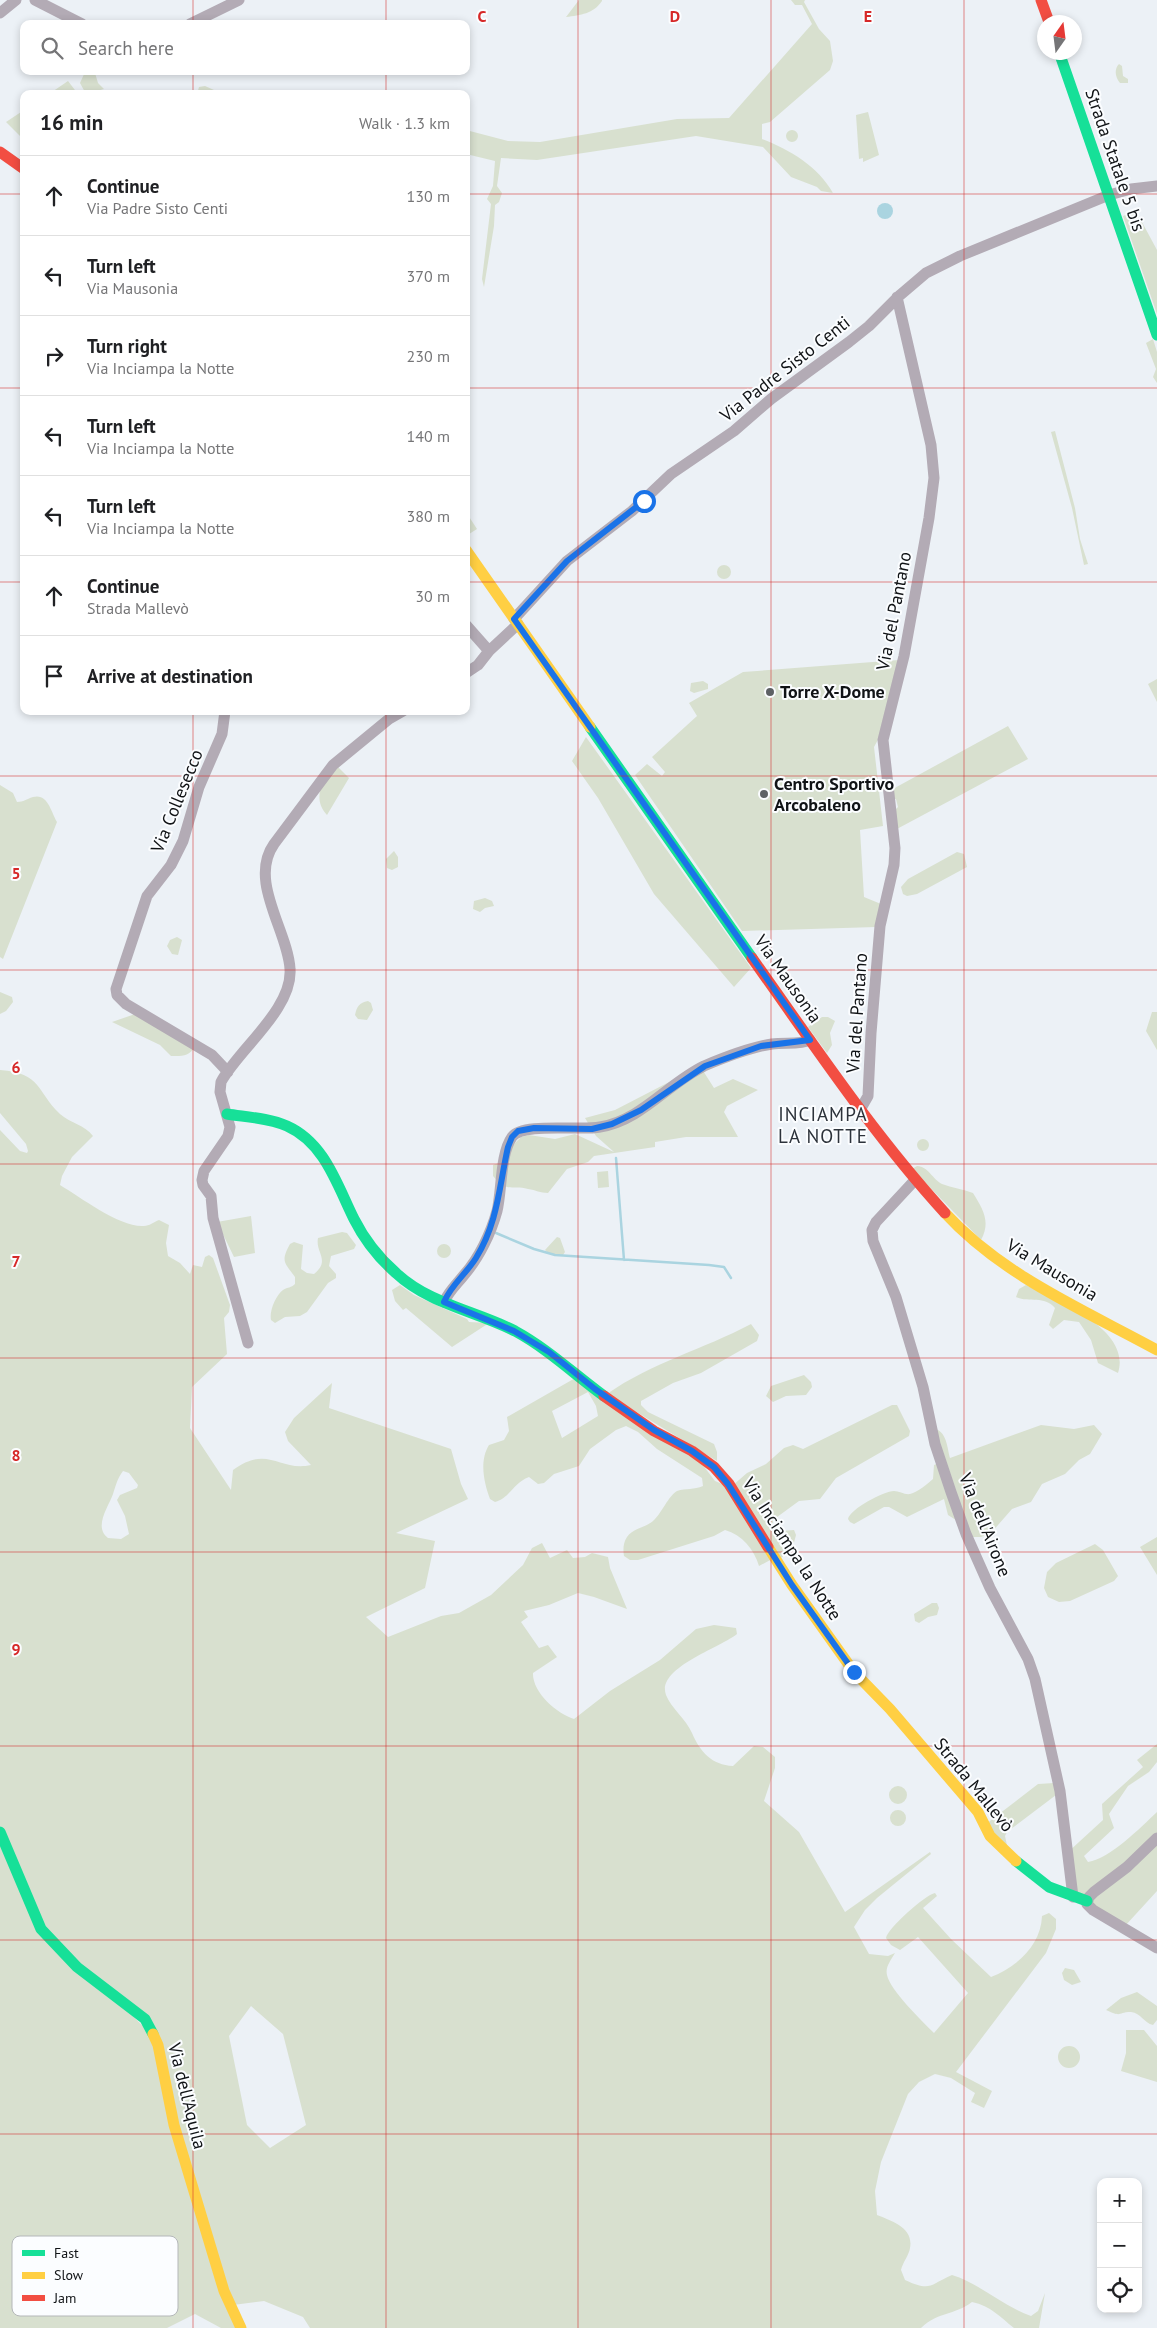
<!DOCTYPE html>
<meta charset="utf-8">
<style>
body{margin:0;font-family:"PT Sans",sans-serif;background:#f2f2f2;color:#202124}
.controls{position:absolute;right:15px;bottom:15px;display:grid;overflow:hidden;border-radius:10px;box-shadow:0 2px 8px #0003}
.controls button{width:45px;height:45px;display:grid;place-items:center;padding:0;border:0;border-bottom:1px solid #e0e0e0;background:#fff;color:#202124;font:25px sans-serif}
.compass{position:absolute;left:1037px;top:15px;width:45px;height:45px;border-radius:50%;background:#fff;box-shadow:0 2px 8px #0003;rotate:14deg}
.stop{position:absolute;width:15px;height:15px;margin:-11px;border:4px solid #1a73e8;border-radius:50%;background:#fff}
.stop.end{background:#1a73e8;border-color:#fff;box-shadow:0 1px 5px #0008}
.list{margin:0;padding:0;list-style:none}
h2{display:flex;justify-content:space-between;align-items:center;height:65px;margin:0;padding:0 20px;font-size:21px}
h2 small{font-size:16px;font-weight:400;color:#757577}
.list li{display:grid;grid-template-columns:32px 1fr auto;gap:15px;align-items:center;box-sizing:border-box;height:80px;padding:0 20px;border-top:1px solid #e0e0e0}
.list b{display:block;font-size:19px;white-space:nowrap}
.list p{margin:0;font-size:16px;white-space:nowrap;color:#757577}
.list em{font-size:16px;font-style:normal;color:#757577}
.icon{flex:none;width:28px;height:28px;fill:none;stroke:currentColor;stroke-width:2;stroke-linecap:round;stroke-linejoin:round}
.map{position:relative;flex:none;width:1157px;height:2328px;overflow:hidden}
.search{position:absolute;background:#fff;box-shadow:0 2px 8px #0003;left:20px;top:20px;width:450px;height:55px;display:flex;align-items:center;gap:12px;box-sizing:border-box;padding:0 18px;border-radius:10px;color:#757577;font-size:19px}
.panel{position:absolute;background:#fff;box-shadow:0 2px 8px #0003;left:20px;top:90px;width:450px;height:625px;border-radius:10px}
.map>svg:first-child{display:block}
.green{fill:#d8e0cf;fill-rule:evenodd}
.water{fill:#aad4e0}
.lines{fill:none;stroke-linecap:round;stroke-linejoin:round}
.stream{stroke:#aad4e0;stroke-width:2.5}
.street{stroke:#b3abb5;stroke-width:11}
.fast{stroke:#16e098;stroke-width:11}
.slow{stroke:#ffcf43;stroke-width:11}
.jam{stroke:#f24e42;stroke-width:11}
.route{stroke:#1a73e8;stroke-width:6}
.grid{fill:none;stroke:#d62828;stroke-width:1;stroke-opacity:0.55}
.poi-dot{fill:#5d6164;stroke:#fbfdff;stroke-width:2}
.labels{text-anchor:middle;stroke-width:4;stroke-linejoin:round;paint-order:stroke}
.street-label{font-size:18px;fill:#101316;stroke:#fbfdff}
.poi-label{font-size:18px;font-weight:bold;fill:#101316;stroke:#fbfdff;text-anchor:start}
.neighbourhood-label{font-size:19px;letter-spacing:1px;fill:#2d333b;stroke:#fbfdff}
.key{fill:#fbfdff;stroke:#b4b7b9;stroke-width:1}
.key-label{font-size:14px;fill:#101316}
.grid-label{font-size:16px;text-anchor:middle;font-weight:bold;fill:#d62828;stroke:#fbfdff;stroke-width:4;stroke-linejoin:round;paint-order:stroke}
</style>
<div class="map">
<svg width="1157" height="2328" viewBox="0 0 1157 2328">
<rect width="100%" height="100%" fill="#ecf1f6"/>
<path class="green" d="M579,0H602V1C593,14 581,15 566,17Z
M791,0H805L804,2L819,29L830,41L833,61L830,70L770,122L762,124V139C790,150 818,166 833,193L821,191L817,187L791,177L763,147L696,136L537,160L501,158L497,186L502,193L499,202L495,205L494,226L484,287L482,279L491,204L487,199L493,186L495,161L466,154V130L508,141L540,142L677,119L729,118L812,24L802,5H795Z
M1119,64L1122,66L1123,76L1128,79V83H1120C1115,77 1114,69 1119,64Z
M92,71L95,73L98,83L104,89L86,94L80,83L85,72Z
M68,81L78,94H49Z
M205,86L214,90L216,94H197L199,87Z
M24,110V140L6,122Z
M868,112L879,155L863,162V158L859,159L856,115Z
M786 136a6 6 0 1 1 12 0a6 6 0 1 1-12 0Z
M1136,211L1157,250V314L1123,216Z
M1153,339L1157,352V383L1153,377L1156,369L1146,343Z
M1055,431L1075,508L1080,539L1088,564L1084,565L1072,508L1051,432Z
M466,512L477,529L466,536Z
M717 572a7 7 0 1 1 14 0a7 7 0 1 1-14 0Z
M899,660L880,736L874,747L883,826L860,830L864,897L881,904L876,927L742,931L635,775L647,764L662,776L665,772L652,757L697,716L689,703L743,672Z
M1157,679V702L1148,684Z
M703,681L708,684V689L694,693L690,691L691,683Z
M1008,726L1028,759L895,830L893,812L898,807L896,799H892L891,790Z
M586,737L751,968L734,987L654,894L598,798L572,761Z
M332,761L349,778L327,815C311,798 324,779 332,761Z
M0,785L13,793L17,802C24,802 26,799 33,797C48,793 51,812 57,822L3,959L0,957Z
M394,851L398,857V867L392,870L387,868L386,859Z
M957,852L964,854L967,867L917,894L907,896L903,894L901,887L908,879Z
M485,898L492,901L494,906L485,908L480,912L473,909L474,901Z
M177,937L182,940L178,955L172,954L167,946L170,940Z
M0,992L12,997L13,1002L6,1011L0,1014Z
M368,1001L371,1003L373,1010L367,1020L358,1019L355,1015C357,1006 359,1003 368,1001Z
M1152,1012H1157V1050L1146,1031Z
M138,1013L196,1046C188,1057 183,1056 171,1056L160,1045L112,1022Z
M822,1017H828L835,1021L830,1033L832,1045L827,1053L808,1027Z
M700,1066L714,1088L733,1079L758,1090L727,1106L724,1112L738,1137H686L655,1142V1147L594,1156L588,1162L567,1169L548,1193C540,1193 536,1190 528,1189C512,1184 508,1194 493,1176V1165L507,1160L511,1147L521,1137L529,1135L555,1139L575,1134L614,1152L596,1136L585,1118L615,1110Z
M0,1070C42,1073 36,1091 60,1114C70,1123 85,1125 93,1136L72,1157L62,1176L60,1185C80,1197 121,1228 144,1226C149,1226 154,1222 159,1220L169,1225L166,1243L168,1256L180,1263L190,1274L193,1265L202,1267L205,1257L209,1255L213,1258L230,1305L229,1312L224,1318L227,1354L192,1387L190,1428L231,1490L233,1470C268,1444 279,1472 311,1465L288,1441L285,1432L294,1418L332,1383L329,1408L451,1449L461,1484L468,1499L396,1533L435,1541L425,1588L366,1617L388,1637L441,1616L459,1613L491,1595L523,1565L532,1548L542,1543L550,1558L567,1550L573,1558L585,1557L592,1553L608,1557L610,1568L627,1609L594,1597L578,1593L549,1605L524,1611L528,1617L521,1622L539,1648L548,1645L557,1657L533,1673C532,1692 557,1714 574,1719L610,1691L660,1660L696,1629L714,1625L736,1628L737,1634C720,1648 656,1668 666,1695C671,1708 686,1719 692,1733C700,1752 712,1765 733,1766L754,1746L763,1747L775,1757V1768L764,1801L799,1832L845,1912L930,1852L931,1854L877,1898L865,1910L854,1927L869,1954L888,1956L895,1953C891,1960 885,1967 887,1975C890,1990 922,2021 934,2033L968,1993L918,1937L900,1950L891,1945L886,1938C888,1928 925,1895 935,1893L937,1896L923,1908L951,1939L991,1977C1017,1967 1041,1945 1042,1916L1049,1913L1056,1919V1929L1046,1953L956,2072L992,2091L984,2108L971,2102L975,2093L951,2078L935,2074L919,2082L908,2094L881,2162L875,2191L877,2215C892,2221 914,2228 910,2248C909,2255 903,2262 901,2270L905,2280C931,2292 929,2285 952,2275C981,2284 1002,2306 1031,2316L1038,2311L1045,2293L1039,2328H1014C1000,2317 991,2306 972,2302C953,2316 939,2311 921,2328H310L303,2317L264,2301L233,2305L178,2125L161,2044L43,1927L0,1826V1130L20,1151L27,1153L28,1151L26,1144L0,1113ZM123,1471L129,1473L138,1485L137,1488L120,1495L117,1500L125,1516L129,1534L121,1539L108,1538C93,1527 109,1506 113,1494C116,1485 117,1479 123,1471ZM251,2006L283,2034L306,2125L270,2148L247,2125L229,2036Z
M917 1145a6 6 0 1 1 12 0a6 6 0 1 1-12 0Z
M917,1166C929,1167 932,1179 942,1184C952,1188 963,1189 973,1193C983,1209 991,1222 981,1240L912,1169Z
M608,1171L609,1187L598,1188L597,1172Z
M251,1216L255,1253L234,1257L217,1222Z
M342,1232L347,1233L356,1245L354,1249L331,1256L329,1266L336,1274V1278L328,1283L307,1312L300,1316L285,1317L275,1323L271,1320C269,1311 276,1295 283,1290C288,1287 291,1288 295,1284V1277C285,1263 280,1262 290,1244L294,1242L303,1245L301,1269L307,1273L314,1274C331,1260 315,1253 318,1238Z
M557,1237L560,1238L565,1252L563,1255L549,1254L545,1250Z
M437 1251a7 7 0 1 1 14 0a7 7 0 1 1-14 0Z
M400,1285L414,1295L467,1319L469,1322L489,1323L452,1347L406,1308L403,1310L395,1301L392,1290Z
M1026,1285C1057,1301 1132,1329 1118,1373L1098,1363L1091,1340L1079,1322L1064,1320L1053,1329L1049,1325L1055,1308C1044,1295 1030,1303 1016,1297L1019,1289Z
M751,1324L759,1335L757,1341L701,1373L673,1383L641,1401V1405L648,1412L714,1444L717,1452V1461L607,1394C651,1363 704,1349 751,1324Z
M804,1375L811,1382L812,1387L806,1395L786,1396L773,1402L766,1396L771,1386Z
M577,1377L692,1451L715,1481L727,1486L774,1558L759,1566C754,1549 742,1535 725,1530L714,1536L638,1560H630L624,1556C623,1550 623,1543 627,1537C633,1528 645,1528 653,1521C661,1514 669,1495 677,1491C686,1488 694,1490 703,1486L702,1478L657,1449L638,1432L626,1426L616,1430L590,1449L579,1466L554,1474L544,1483L538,1484L529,1477C513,1483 510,1498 495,1502L490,1499C484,1483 479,1461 489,1445L504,1440L509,1431L507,1417ZM588,1392L596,1406L598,1416L562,1438L552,1411Z
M892,1405H897L910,1431L909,1436L836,1478L820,1499L799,1501L773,1520V1527L781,1531L794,1530L796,1535L792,1550L778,1560L732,1486L747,1473L766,1464L784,1448L793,1445L803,1449Z
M1041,1425L1074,1429L1094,1425L1102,1434L1090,1454L1079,1460L1065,1474L1042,1484L1031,1502L1012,1509L991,1533L981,1537H969L933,1428C947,1431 947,1447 950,1458Z
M939,1463L959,1522L948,1515L944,1499L907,1517L889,1507H884L854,1524L850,1522L848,1519C850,1509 884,1491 894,1491C899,1491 905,1495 910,1494C918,1492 927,1484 933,1479L934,1465Z
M1157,1537V1575L1140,1547Z
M1095,1544L1103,1550L1118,1576L1114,1581L1070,1601L1059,1602L1048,1597L1044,1588L1047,1572L1056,1563Z
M932,1603H937L939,1608L937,1615L928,1617L919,1623L915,1621L914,1614Z
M1157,1744V1762L1149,1772L1128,1786L1109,1814L1114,1828L1084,1856L1088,1862C1110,1859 1141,1827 1157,1812V1891L1125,1926L1074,1896L1067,1853L1103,1820L1102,1804L1143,1767L1137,1760Z
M1054,1783L1056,1795L1007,1832L1005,1836L1008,1850L986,1824L1038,1784Z
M889 1795a9 9 0 1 1 18 0a9 9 0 1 1-18 0Z
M890 1818a8 8 0 1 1 16 0a8 8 0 1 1-16 0Z
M0,1838L38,1931L142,2021L155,2046L238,2328H221L195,2314L167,2328H0Z
M1065,1968L1074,1970L1081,1982L1072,1985L1064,1980L1062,1973Z
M1137,1992L1157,2006V2020L1153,2025C1144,2023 1141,2013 1131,2012C1117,2012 1123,2018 1106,2010L1121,1998Z
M1126,2030H1144L1157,2046V2082L1121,2071L1126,2053Z
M1058 2057a11 11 0 1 1 22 0a11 11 0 1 1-22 0Z"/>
<path class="water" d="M877 211a8 8 0 1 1 16 0a8 8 0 1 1-16 0Z"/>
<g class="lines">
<path class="stream" d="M616,1158L624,1260
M496,1233L534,1249L555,1255L709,1265L724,1267L731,1278"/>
<path class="street" d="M35,0L82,24
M0,13L16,0
M190,24L239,0
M514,619L567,561L632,511L671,474L734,431L771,399L849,342L869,326L899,296L926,273L960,256L1109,195L1131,189L1157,186
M466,625L489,651
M466,673L478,665L489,651L518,624
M225,711L222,734L199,787L183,841L171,865L147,896L116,989L117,995L126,1004L212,1055L228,1072
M860,1110L868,1096L871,1033L880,926L894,865L895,848L883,740L904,656L929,518L934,478L931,445L897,297
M915,1180L876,1222L872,1230L873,1241L896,1297L923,1387L935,1444L951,1492L966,1534L990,1588L1028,1659L1035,1679L1060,1791L1073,1897
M444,1302C449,1291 457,1284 464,1275C479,1258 491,1233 497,1211C502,1191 500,1154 512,1137C522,1122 581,1131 600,1127C642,1120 667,1084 704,1066C723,1058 752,1047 772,1044C784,1042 800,1045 810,1040
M248,1343L213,1218L211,1196L203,1185L202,1180L204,1171L228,1136L230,1127L220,1092L221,1082C238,1050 293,1009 290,969C288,931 248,881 274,844L333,765L389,719L403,711
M1157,1838L1127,1867L1094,1892L1089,1897L1087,1904L1093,1910L1157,1948"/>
<path class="fast" d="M1059,52L1157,335
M590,727L752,958
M227,1114C246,1117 269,1118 287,1126C325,1143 337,1185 354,1219C364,1239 380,1259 396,1273C429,1304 476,1311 515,1331C548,1349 574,1374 604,1396
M0,1832L41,1929L77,1967L145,2019L153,2034
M1016,1861L1049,1887L1087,1901"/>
<path class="slow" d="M466,550L590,727
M945,1213C1003,1276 1084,1310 1157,1350
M768,1547L792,1585L854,1672L890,1709L978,1812L990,1836L1016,1861
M153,2034L158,2045L174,2125L224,2291L241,2328"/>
<path class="jam" d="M1041,0L1049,22
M0,152L24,169
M752,958C814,1045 873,1134 945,1213
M604,1396L654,1431L692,1451L714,1467L729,1484L768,1547"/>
</g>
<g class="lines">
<path class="route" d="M644,501L567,561L514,619L810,1040L761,1046L705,1066L641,1110L612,1124L592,1129L534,1128L518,1131L512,1137L508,1147C499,1187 498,1222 476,1258C466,1274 451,1285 444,1302L514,1331L549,1352L595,1389L654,1430L692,1451L714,1467L728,1484L792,1585L854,1672"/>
</g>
<path class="grid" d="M193,0V24M386,0V24M578,0V2328M771,0V2328M964,0V2328M193,71V94M386,71V94M0,194H24M466,194H1157M0,388H24M466,388H1157M0,582H24M466,582H1157M193,711V2328M386,711V2328M0,776H1157M0,970H1157M0,1164H1157M0,1358H1157M0,1552H1157M0,1746H1157M0,1940H1157M0,2134H1157"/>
<g class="poi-dot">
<circle cx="770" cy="692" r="5"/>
<circle cx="764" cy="794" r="5"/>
</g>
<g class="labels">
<g class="street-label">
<text transform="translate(1115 160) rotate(71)" y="6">Strada Statale 5 bis</text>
<text transform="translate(785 369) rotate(-38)" y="6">Via Padre Sisto Centi</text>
<text transform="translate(894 611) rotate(-79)" y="6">Via del Pantano</text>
<text transform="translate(177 801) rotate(-68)" y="6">Via Collesecco</text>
<text transform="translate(788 979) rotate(55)" y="6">Via Mausonia</text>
<text transform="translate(857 1013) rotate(-86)" y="6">Via del Pantano</text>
<text transform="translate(1052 1270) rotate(31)" y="6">Via Mausonia</text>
<text transform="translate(985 1525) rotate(68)" y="6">Via dell'Airone</text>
<text transform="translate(792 1549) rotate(57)" y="6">Via Inciampa la Notte</text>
<text transform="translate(974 1785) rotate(51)" y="6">Strada Mallevò</text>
<text transform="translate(187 2096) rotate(76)" y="6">Via dell'Aquila</text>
</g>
<g class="poi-label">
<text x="780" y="698">Torre X-Dome</text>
<text x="774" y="790">Centro Sportivo<tspan x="774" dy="21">Arcobaleno</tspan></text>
</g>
<g class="neighbourhood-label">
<text x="823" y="1121">INCIAMPA<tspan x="823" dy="22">LA NOTTE</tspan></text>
</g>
</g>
<rect x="12" y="2236" width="166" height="80" rx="8" class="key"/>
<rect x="22" y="2250" width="23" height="6" fill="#16e098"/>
<rect x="22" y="2272" width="23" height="7" fill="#ffcf43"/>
<rect x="22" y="2295" width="23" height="6" fill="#f24e42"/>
<g class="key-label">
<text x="54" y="2258">Fast</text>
<text x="54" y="2280">Slow</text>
<text x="54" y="2303">Jam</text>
</g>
<g class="grid-label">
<text x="482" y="22">C</text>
<text x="675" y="22">D</text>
<text x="868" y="22">E</text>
<text x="16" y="879">5</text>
<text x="16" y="1073">6</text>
<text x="16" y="1267">7</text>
<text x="16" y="1461">8</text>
<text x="16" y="1655">9</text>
</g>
</svg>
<div class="controls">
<button>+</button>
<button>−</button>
<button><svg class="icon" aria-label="locate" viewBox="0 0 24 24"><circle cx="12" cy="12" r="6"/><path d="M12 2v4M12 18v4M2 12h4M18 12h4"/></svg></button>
</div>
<svg class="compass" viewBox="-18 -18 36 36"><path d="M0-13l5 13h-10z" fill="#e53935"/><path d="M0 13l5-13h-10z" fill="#757577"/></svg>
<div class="stop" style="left:644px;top:501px"></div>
<div class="stop end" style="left:854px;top:1672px"></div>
<div class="search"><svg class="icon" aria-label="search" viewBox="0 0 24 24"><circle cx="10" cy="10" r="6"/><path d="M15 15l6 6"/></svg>Search here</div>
<section class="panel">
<h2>16 min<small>Walk · 1.3 km</small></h2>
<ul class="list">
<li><svg class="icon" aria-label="ahead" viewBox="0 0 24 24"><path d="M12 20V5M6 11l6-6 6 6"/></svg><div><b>Continue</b><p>Via Padre Sisto Centi</p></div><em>130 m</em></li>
<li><svg class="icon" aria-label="left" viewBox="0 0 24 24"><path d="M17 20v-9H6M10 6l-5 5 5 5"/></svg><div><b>Turn left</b><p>Via Mausonia</p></div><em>370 m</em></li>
<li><svg class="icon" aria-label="right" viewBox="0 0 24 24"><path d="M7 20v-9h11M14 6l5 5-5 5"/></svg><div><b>Turn right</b><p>Via Inciampa la Notte</p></div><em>230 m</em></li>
<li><svg class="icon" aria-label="left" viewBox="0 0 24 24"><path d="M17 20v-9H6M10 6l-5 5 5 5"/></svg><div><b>Turn left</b><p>Via Inciampa la Notte</p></div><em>140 m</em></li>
<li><svg class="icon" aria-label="left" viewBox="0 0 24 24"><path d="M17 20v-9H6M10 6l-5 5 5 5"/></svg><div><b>Turn left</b><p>Via Inciampa la Notte</p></div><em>380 m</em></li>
<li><svg class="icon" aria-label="ahead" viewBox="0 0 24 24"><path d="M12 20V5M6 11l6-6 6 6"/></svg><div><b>Continue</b><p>Strada Mallevò</p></div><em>30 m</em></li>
<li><svg class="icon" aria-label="arrive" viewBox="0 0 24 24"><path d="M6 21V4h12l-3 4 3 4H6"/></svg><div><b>Arrive at destination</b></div></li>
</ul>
</section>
</div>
